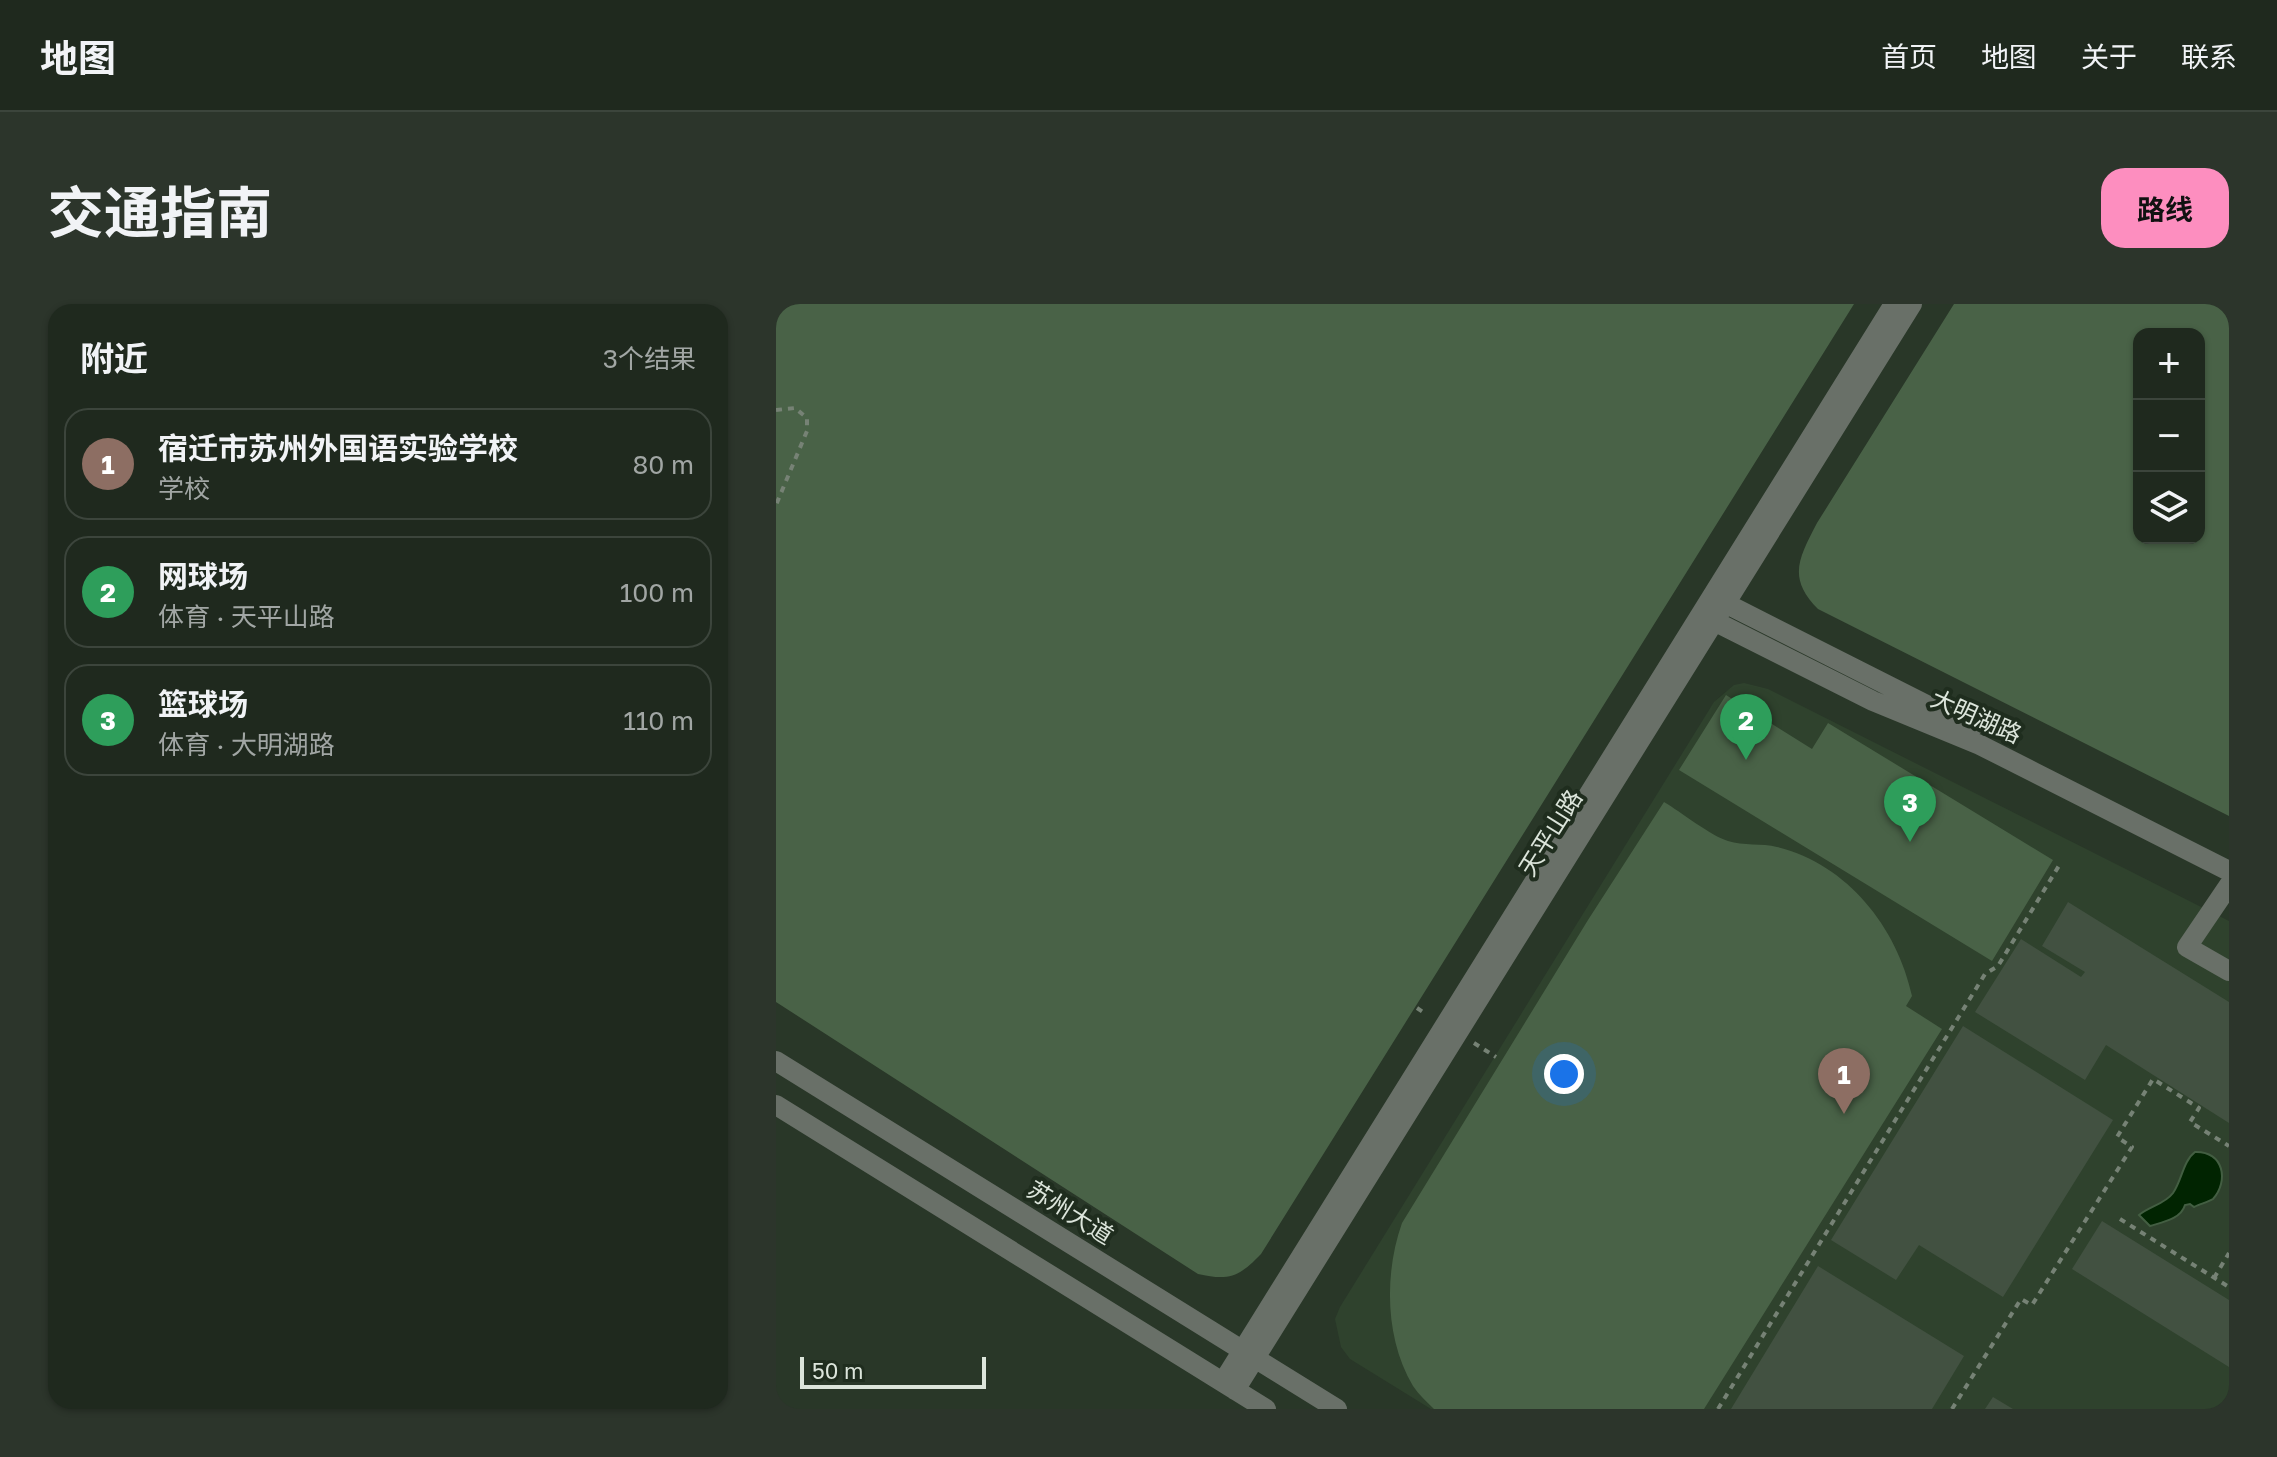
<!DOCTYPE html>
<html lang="zh">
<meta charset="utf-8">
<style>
body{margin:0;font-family:"Golos Text","Noto Sans SC",sans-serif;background:#2c352b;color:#f1f3f6}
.controls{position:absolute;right:24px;top:24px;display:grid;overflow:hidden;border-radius:16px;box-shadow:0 2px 6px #0004}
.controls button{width:72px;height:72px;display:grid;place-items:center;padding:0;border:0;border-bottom:2px solid #3c453c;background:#1f291e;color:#f1f3f6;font:40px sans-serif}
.scale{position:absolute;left:24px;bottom:20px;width:186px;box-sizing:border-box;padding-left:8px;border:4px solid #dce5db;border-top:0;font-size:22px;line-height:28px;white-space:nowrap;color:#dce5db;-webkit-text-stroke:6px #1f2d1e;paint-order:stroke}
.you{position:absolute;left:788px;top:770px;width:28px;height:28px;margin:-20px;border:6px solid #fff;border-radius:50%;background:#1a73e8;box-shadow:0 0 0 12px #1a73e833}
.badge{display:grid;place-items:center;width:52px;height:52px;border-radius:50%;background:#fd8ebf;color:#fff;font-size:26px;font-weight:700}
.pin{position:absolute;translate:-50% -66px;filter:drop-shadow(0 2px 4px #0008)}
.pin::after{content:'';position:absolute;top:42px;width:28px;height:24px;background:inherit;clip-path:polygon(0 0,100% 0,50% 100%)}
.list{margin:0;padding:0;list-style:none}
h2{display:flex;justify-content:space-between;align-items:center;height:104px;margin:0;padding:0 32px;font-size:34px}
h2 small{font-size:26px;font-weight:400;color:#a1a6a4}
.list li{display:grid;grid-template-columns:52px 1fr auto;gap:24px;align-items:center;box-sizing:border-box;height:112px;margin:0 16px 16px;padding:0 16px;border:2px solid #3c453c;border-radius:24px}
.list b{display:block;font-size:30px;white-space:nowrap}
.list p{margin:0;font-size:26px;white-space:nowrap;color:#a1a6a4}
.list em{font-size:26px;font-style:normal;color:#a1a6a4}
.icon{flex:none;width:44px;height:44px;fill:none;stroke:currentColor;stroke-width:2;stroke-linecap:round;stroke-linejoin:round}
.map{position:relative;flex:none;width:1453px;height:1105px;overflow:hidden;border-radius:24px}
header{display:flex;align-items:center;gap:48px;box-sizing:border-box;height:112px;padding:0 40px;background:#1f291e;border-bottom:2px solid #3c453c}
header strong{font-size:38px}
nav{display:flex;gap:44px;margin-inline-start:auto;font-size:28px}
.intro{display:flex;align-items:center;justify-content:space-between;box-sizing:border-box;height:192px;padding:0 48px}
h1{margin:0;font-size:56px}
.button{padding:20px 36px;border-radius:24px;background:#fd8ebf;color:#111;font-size:28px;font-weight:700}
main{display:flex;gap:48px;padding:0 48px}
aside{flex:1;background:#1f291e;border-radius:24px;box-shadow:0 2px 6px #0004}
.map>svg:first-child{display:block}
.built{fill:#2f422d}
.green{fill:#496247;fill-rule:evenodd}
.water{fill:#012401;stroke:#435e42;stroke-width:2}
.building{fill:#425141}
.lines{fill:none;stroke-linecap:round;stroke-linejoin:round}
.path{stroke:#768275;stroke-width:4;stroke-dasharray:6 6;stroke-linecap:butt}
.minor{stroke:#697068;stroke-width:20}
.labels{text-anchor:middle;stroke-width:8;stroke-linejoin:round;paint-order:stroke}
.street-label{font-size:24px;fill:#dce5db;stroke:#1f2d1e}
</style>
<header>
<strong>地图</strong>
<nav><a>首页</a><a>地图</a><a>关于</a><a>联系</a></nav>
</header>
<div class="intro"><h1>交通指南</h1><a class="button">路线</a></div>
<main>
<aside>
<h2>附近<small>3个结果</small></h2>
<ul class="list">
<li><span class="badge" style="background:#8d6e63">1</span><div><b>宿迁市苏州外国语实验学校</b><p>学校</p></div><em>80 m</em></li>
<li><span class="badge" style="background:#2e9e5b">2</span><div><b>网球场</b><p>体育 · 天平山路</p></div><em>100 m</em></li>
<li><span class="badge" style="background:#2e9e5b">3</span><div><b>篮球场</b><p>体育 · 大明湖路</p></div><em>110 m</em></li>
</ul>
</aside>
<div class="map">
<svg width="1453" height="1105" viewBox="0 0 1453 1105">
<rect width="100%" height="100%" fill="#293728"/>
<path class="built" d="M968,379L992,385L1453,617V1105H655L574,1055L565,1043L559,1015L564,1003L938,398L958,381Z"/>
<path class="green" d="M0,0H1078L485,950C463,973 453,977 422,970L0,698Z
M1178,0H1453V512L1042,305C1011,274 1023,254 1041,219ZM1363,30H1423V234H1363Z
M950,391L1036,445L1052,419L1277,556L1216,657L903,466Z
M888,498C905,508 935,532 952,537C967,542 986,539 1001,543C1071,560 1121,623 1136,692L1130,702L1166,725L928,1105H658C651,1098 643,1091 637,1082C609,1035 608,970 626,919L812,616Z"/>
<path class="water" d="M1419,848C1448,847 1453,877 1437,895C1432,898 1424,900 1418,903L1414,900L1409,901C1405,915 1387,918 1374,922L1363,911C1374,902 1389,900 1397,889C1406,876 1407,857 1419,848Z"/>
<path class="building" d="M1292,598L1453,698V819L1330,741L1309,776L1199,708L1245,635L1305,673L1309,668L1266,642Z
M1187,722L1337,816L1227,993L1143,941L1120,976L1055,936Z
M1326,917L1453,996V1063L1296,965Z
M1042,962L1188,1052L1156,1105H955Z
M1217,1093L1237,1105H1209Z"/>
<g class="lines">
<path class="path" d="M0,106L19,104L31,114V127L0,201
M641,704L650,710
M698,739L720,753
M1344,915L1453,983
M1438,974L1453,949
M942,1105L1209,670L1222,662L1284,560
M1176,1105L1245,995L1256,1001L1356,843L1341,833L1377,775L1423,804L1414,818L1453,842"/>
<path class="minor" d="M939,294L1196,424
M928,312L1097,397L1204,441L1453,567
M1453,581L1411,643L1453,667
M0,757L561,1105
M0,801L490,1105
M447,1078L1118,0
M459,1086L1136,0"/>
</g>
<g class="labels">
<g class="street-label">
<text transform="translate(1200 413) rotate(24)" y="8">大明湖路</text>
<text transform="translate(775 529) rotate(-58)" y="8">天平山路</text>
<text transform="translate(294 909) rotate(32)" y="8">苏州大道</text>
</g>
</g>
</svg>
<div class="controls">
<button>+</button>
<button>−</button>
<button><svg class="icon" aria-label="layers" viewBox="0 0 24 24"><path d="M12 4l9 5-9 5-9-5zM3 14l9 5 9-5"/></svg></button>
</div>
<div class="scale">50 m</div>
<div class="you"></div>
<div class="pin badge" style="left:1068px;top:810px;background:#8d6e63">1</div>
<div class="pin badge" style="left:970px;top:456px;background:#2e9e5b">2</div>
<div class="pin badge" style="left:1134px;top:538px;background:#2e9e5b">3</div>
</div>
</main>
